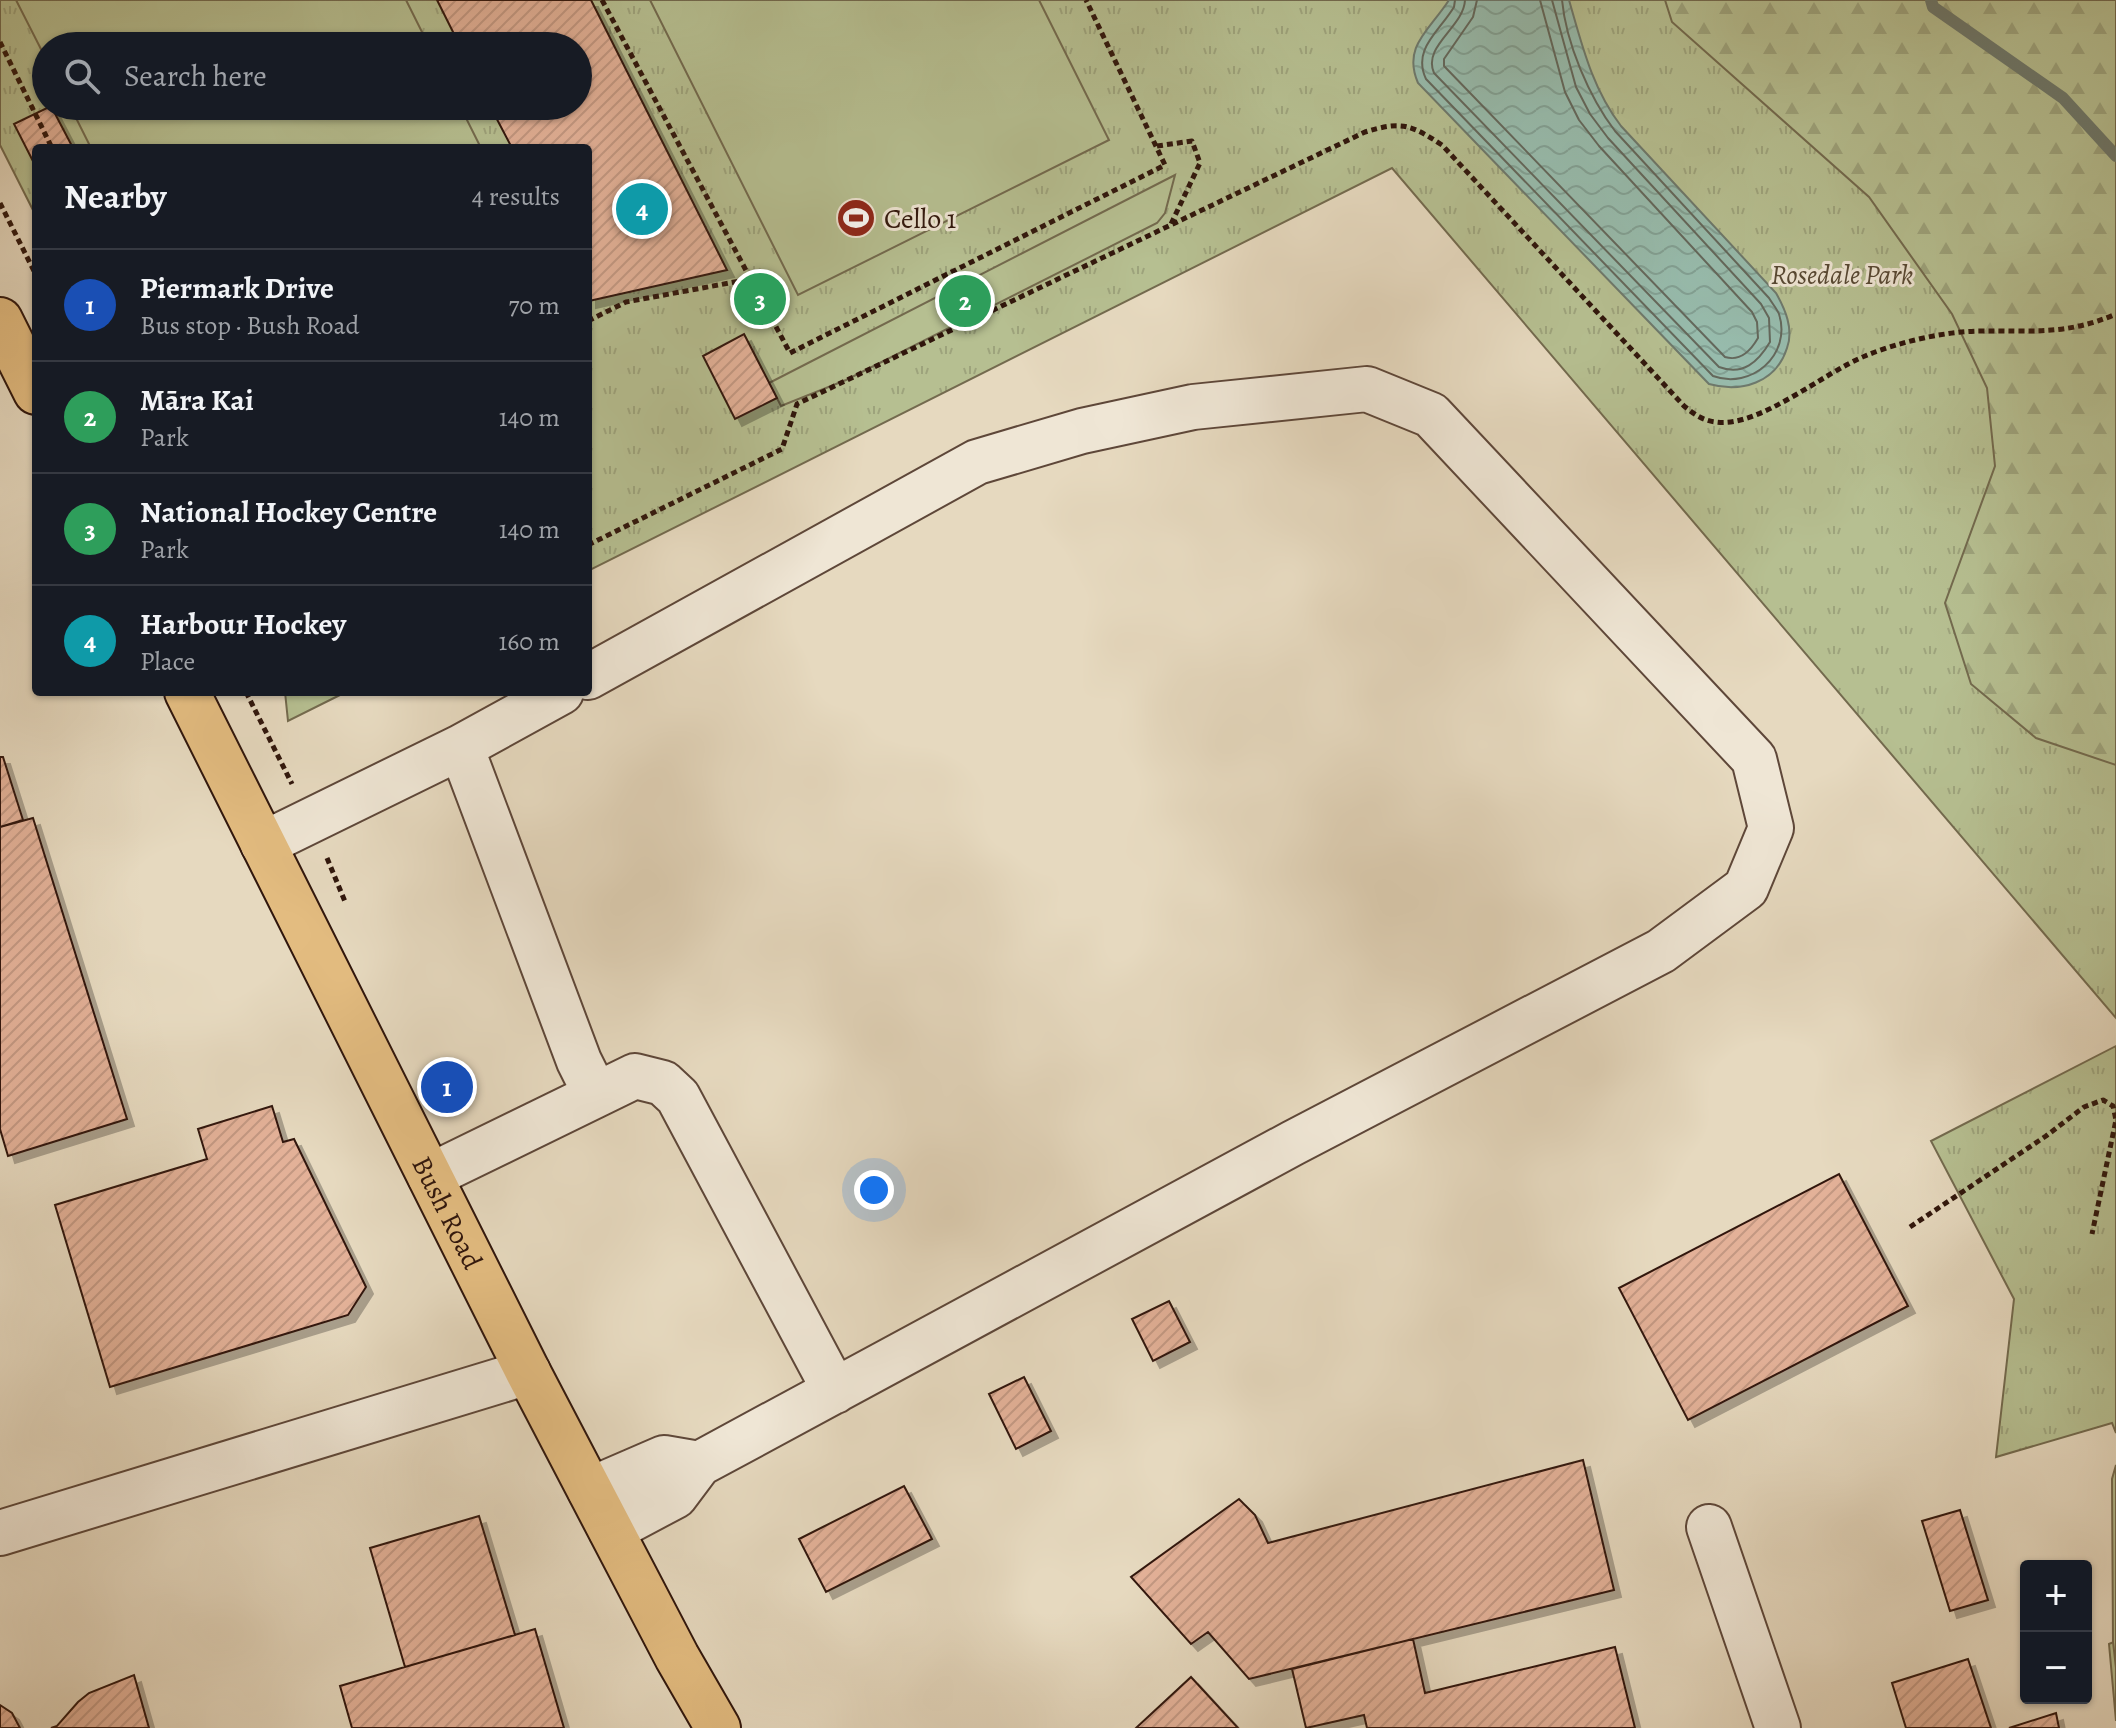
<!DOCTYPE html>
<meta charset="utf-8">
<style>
body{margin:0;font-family:Alegreya,serif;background:#242831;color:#f1f3f6}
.controls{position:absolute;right:24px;bottom:24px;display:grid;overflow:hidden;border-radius:8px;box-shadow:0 2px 6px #0004}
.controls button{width:72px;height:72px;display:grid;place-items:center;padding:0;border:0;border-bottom:2px solid #363941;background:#171b24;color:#f1f3f6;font:40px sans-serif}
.you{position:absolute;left:874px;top:1190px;width:28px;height:28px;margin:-20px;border:6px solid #fff;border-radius:50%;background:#1a73e8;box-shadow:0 0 0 12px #1a73e833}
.badge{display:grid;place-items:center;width:52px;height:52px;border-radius:50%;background:#c59692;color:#fff;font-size:26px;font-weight:700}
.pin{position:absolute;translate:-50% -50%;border:4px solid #fff;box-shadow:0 2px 8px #0006}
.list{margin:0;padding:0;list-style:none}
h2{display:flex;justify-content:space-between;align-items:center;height:104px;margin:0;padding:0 32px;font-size:34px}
h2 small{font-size:26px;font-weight:400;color:#9ea1a6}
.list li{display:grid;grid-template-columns:52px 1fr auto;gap:24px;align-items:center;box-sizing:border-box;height:112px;padding:0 32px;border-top:2px solid #363941}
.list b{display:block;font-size:30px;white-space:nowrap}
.list p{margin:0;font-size:26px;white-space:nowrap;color:#9ea1a6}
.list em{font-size:26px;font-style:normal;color:#9ea1a6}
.icon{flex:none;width:44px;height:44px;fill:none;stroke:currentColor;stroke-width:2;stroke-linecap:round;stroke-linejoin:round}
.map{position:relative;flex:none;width:2116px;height:1728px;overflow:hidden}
.search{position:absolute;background:#171b24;box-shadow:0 2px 6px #0004;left:32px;top:32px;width:560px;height:88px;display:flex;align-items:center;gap:20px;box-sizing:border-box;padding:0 28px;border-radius:44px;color:#9ea1a6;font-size:30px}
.panel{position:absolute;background:#171b24;box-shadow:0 2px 6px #0004;left:32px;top:144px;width:560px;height:552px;border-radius:8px}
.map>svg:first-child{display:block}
.grass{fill:url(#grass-tufts);stroke:#736a4e;stroke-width:2;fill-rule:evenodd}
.forest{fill:url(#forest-firs);stroke:#736a4e;stroke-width:2}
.garden{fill:#b6bf91;stroke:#736a4e;stroke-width:2}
.water{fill:url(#water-waves);stroke:#6e796c;stroke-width:2}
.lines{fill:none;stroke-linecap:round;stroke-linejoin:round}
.shore{stroke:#64685c;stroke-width:2}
.stream{stroke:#6e796c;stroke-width:12}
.building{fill:url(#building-hatch);stroke:#30160c;stroke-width:2;filter:url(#shadow)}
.minor-casing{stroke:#5e4739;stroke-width:48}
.major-casing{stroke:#30160c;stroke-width:48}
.path{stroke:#30160c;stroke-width:5;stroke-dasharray:6 4;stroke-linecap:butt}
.minor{stroke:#efe6d5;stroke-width:44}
.major{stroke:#e3bc80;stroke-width:44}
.labels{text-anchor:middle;stroke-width:6;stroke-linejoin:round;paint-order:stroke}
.poi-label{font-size:28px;fill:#30160c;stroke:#efe6d5;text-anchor:start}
.park-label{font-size:28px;font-style:italic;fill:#584934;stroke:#efe6d5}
.street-label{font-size:28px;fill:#30160c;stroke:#efe6d5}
</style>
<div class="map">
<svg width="2116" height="1728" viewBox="0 0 2116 1728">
<defs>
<pattern id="grass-tufts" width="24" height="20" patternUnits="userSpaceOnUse" patternTransform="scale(2)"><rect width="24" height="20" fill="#b6bf91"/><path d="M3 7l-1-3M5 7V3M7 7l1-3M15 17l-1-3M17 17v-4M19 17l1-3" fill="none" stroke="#9da37c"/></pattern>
<pattern id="forest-firs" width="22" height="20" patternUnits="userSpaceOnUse" patternTransform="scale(2)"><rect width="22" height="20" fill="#b6bf91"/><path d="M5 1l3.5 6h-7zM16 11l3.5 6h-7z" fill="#9da37c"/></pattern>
<pattern id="water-waves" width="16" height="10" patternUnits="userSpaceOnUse" patternTransform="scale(2)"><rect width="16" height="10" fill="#97bbac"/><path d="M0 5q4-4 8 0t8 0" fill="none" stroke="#82a093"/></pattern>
<pattern id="building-hatch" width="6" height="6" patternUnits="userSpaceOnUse" patternTransform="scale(2)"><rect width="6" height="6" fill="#e3b198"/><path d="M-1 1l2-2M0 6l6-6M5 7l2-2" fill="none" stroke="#c39882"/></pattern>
<filter id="shadow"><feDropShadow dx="7" dy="7" stdDeviation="0" flood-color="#0004"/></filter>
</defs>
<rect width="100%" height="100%" fill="#e6d9bf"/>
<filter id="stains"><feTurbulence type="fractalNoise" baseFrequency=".0025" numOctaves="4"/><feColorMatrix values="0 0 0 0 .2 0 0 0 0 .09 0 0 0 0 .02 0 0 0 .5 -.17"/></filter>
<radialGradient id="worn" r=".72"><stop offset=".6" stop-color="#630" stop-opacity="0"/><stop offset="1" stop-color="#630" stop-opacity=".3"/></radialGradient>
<path class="grass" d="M0,0H2116V1018L1392,168L588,571V148H36V216L0,145ZM46,46H578V106H46Z
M285,692H346L288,721Z
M2116,1046V1433L2112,1423L1996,1457L2014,1299L1931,1141Z
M2116,1641V1721L2109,1644Z"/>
<path class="forest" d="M1665,0H2116V765L2036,738L1971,684L1945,603L1995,466L1987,388L1952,314L1869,197L1672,22Z
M2116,1465V1668L2113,1642L2112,1479Z"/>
<path class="garden" d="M16,0H406L429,46H46V59Z
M650,0H1039L1109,140L798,295Z
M70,106H460L481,148H91Z
M1175,175L1165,213L1157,223L846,380L781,406L769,383Z"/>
<path class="water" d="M1449,0H1569C1582,45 1592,88 1621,126L1776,293C1785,309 1794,329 1787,348C1776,383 1741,393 1709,384L1418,83C1402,46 1430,30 1449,0Z"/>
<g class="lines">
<path class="shore" d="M1455,0L1454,7C1439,32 1412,49 1426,79L1713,376C1751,390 1792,355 1779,314C1777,309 1772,303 1769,298L1615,131C1589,97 1566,43 1562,0
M1465,0C1464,27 1422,46 1434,73L1719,367C1743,376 1758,362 1770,342L1769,318L1761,304L1608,138L1590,114L1576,87L1552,0
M1477,0L1473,17L1444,59V66L1725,357C1741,362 1751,350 1758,338L1757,322L1752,312L1599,146L1579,120L1565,92L1540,0"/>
<path class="stream" d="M1931,0L1933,7L2063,98L2116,156"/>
</g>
<path class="building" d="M437,0H591L727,270L589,301L588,148H512L490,106H578V46H460Z
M51,106L73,148H36V167L14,124Z
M744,334L777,398L735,419L703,356Z
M0,757H3L23,820L0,827Z
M33,818L127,1119L8,1156L0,1129V827Z
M272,1106L283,1142L294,1139L366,1287L348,1315L110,1387L55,1205L207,1159L198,1129Z
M1839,1174L1908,1306L1688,1420L1619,1288Z
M1169,1301L1190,1342L1153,1361L1132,1319Z
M1024,1377L1051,1431L1016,1449L989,1394Z
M1583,1460L1614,1590L1249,1679L1208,1632L1191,1644L1131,1577L1239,1499L1255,1515L1268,1543Z
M904,1486L932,1539L826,1592L799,1539Z
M1960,1510L1988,1600L1950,1611L1922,1521Z
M479,1516L515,1635L405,1667L370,1548Z
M535,1629L564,1728H352L340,1686Z
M1413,1639L1425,1693L1615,1647L1635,1728H1367L1364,1715L1306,1728L1292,1669Z
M1968,1659L1991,1728H1906L1892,1683Z
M134,1675L149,1728H51L57,1726L78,1702L89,1693Z
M1191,1677L1238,1728H1136Z
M0,1705L12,1713L20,1728H0Z
M2056,1713L2059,1728H2009Z"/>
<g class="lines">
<g class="minor-casing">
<path id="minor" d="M588,677L977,462L1082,431L1193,407L1367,389L1431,415L1754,759L1771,828L1746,888L1661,951L1293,1143L699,1464L675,1496L611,1530
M461,747L579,1061L596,1095
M263,844L461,747L561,692
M430,1176L635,1076L663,1083L678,1097L835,1391
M590,1490L664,1458L699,1464
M1709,1527L1778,1728
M0,1533L528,1372"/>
</g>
<g class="major-casing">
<g id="major">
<path d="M0,320L36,392"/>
<path id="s1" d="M187,692L528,1372L677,1657L718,1728"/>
</g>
</g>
<path class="path" d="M602,0L790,353L1165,165L1086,0
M0,42L52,148
M1157,146L1192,141L1200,163L1171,224
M0,203L36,275
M588,321L626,302L751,279
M588,545L782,449L797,404L1365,132C1401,121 1410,124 1442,145L1684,406C1694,414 1703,421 1716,422C1759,428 1823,373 1865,356C1899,342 1942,332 1978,331C2030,330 2065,336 2116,314
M246,692L292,784
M327,858L346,904
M1910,1227L2046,1136L2084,1107L2103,1100L2113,1106L2116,1120L2092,1234"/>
<use href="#minor" class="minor"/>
<use href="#major" class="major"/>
</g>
<defs>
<g id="stadium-disc" transform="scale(2)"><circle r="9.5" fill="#8f2418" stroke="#efe6d5"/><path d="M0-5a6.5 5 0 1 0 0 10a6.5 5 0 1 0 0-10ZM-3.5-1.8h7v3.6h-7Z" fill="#fff"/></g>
</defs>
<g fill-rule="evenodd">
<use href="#stadium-disc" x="856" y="218"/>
</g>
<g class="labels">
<g class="poi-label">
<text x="884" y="228">Cello 1</text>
</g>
<g class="park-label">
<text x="1842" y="284">Rosedale Park</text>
</g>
<g class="street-label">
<text dy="10" stroke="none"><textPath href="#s1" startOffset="582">Bush Road</textPath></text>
</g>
</g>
<rect width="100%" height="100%" filter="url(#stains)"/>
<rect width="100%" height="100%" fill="url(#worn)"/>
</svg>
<div class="controls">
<button>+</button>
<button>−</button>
</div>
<div class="you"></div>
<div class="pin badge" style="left:447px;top:1087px;background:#1a4fb4">1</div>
<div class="pin badge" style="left:965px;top:301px;background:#2e9e5b">2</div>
<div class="pin badge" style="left:760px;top:299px;background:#2e9e5b">3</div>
<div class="pin badge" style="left:642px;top:209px;background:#0f9aa8">4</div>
<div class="search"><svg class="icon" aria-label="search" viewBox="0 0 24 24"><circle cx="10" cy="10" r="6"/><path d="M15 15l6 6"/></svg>Search here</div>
<section class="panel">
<h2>Nearby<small>4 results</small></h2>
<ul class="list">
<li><span class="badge" style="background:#1a4fb4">1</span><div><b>Piermark Drive</b><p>Bus stop · Bush Road</p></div><em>70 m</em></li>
<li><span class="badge" style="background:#2e9e5b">2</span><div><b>Māra Kai</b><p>Park</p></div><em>140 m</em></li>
<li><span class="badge" style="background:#2e9e5b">3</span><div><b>National Hockey Centre</b><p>Park</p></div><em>140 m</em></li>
<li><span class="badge" style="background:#0f9aa8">4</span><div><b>Harbour Hockey</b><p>Place</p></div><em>160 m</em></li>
</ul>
</section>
</div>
